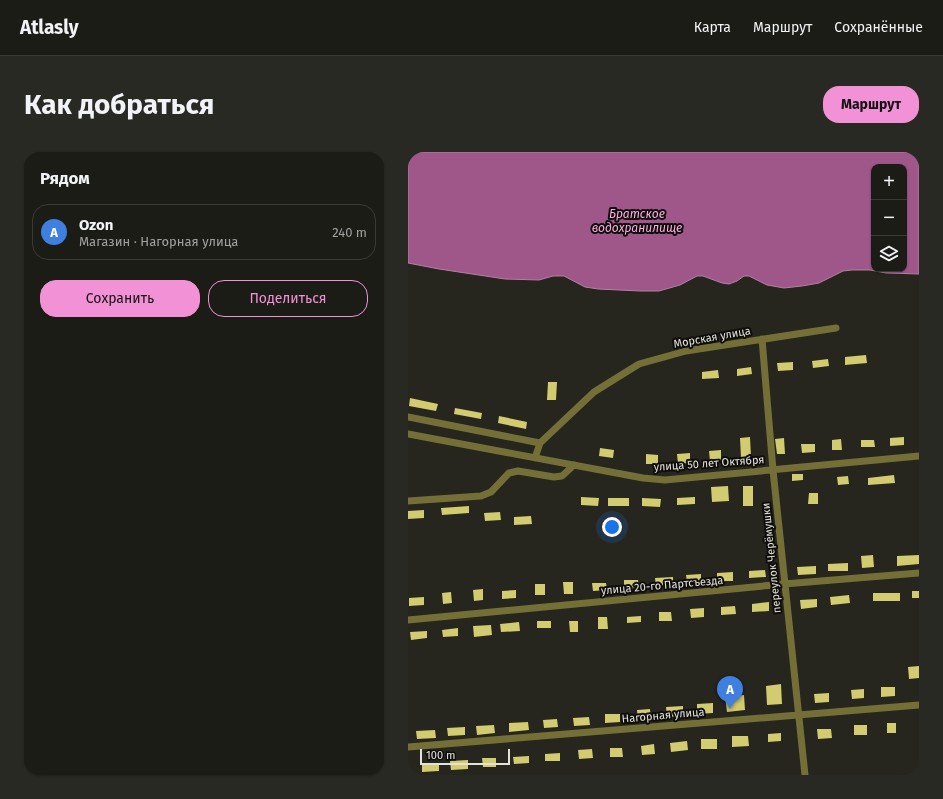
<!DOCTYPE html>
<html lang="ru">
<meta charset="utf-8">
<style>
body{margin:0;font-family:"Fira Sans",sans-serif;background:#292923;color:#f1f3f6}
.controls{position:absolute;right:12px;top:12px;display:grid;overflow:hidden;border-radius:8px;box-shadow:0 1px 3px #0004}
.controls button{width:36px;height:36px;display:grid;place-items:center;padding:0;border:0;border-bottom:1px solid #3a3a35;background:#1c1c16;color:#f1f3f6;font:20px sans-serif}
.scale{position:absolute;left:12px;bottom:10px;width:90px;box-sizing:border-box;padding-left:4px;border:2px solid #e2e2dd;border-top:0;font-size:11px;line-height:14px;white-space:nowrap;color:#e2e2dd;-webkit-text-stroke:3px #0f0e0b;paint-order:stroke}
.you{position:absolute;left:204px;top:375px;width:14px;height:14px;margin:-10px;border:3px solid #fff;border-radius:50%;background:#1a73e8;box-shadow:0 0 0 6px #1a73e833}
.badge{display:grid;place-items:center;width:26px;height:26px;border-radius:50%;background:#f391d6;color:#fff;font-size:13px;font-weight:700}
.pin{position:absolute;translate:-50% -33px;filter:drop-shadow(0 1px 2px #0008)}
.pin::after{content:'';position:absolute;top:21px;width:14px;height:12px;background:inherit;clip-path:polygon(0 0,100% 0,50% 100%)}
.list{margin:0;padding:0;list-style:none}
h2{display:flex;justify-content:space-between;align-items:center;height:52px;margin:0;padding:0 16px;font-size:17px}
h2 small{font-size:13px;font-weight:400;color:#a0a1a1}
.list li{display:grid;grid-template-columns:26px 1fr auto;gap:12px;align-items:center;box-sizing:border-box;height:56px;margin:0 8px 8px;padding:0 8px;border:1px solid #3a3a35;border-radius:16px}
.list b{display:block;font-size:15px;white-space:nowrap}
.list p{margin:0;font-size:13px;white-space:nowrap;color:#a0a1a1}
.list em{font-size:13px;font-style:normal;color:#a0a1a1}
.actions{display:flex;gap:8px;padding:12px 16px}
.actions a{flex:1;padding:9px 0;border:1px solid #f391d6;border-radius:16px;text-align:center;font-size:14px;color:#f391d6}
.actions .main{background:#f391d6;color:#111}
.icon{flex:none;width:22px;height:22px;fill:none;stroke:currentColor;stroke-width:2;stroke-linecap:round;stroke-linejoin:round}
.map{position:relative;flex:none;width:511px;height:623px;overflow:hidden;border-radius:16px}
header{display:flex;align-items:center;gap:24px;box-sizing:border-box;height:56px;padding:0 20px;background:#1c1c16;border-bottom:1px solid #3a3a35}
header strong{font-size:19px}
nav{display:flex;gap:22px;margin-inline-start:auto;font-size:14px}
.intro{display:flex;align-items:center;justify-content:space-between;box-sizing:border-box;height:96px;padding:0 24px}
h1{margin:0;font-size:28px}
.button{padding:10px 18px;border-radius:16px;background:#f391d6;color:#111;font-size:14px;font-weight:700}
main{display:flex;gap:24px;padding:0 24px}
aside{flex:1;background:#1c1c16;border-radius:16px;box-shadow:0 1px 3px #0004}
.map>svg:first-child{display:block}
.water{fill:#9f578a;stroke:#b381a3;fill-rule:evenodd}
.building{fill:#d2cb6f}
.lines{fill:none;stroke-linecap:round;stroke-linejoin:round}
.minor{stroke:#746f36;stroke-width:7}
.labels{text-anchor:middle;stroke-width:4;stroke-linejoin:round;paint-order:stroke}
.street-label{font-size:11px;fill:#e2e2dd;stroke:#0f0e0b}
.water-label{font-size:12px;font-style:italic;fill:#feaee5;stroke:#0f0e0b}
</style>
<header>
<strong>Atlasly</strong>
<nav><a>Карта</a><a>Маршрут</a><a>Сохранённые</a></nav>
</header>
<div class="intro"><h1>Как добраться</h1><a class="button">Маршрут</a></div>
<main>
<aside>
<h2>Рядом<small></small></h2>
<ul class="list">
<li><span class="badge" style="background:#3f7fe0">A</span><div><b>Ozon</b><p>Магазин · Нагорная улица</p></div><em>240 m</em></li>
</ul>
<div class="actions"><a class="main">Сохранить</a><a>Поделиться</a></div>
</aside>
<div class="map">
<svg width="511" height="623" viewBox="0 0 511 623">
<rect width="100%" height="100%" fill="#26251e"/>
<path class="water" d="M0,0H511V122L478,121L462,118H444L435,119L411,131L394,134L376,136L359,133L341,124H336L329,129L321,132L314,131L295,124H289L272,133L251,139H232L190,137L177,135L156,124H145L131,128L97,127L31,117L0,111ZM466,15H496V117H466Z"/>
<path class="building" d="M458,203L459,211L437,213V205Z
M420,207L421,214L405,216L404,209Z
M385,210V218L370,219L369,211Z
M343,215L344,222L329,224V217Z
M310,218L311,226L294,227V220Z
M140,230H149L148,248H139Z
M2,246L30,252L28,259L1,254Z
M47,256L74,261L73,267L46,262Z
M91,264L119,270L118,277L90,271Z
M342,285L343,305L333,306L332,286Z
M496,285V293L482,294V286Z
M376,286L377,302H369L367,287Z
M433,287L434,298H424V288Z
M453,288H466L467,295H453Z
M393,292H407V300L394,301Z
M192,296L206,298L205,306L191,304Z
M313,298V308L302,309L301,299Z
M282,301V311L270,312L269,302Z
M238,302L250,303V312H238Z
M384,322H395V328L384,329Z
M486,323L487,331L460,333V326Z
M440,324L441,332L430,333L429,325Z
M320,334L321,349L304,350L303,335Z
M335,334H345V354H335Z
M401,341H410V352H400Z
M173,345L191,346L190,354L173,353Z
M287,345V352L269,353V346Z
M200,346H221V354H200Z
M234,346L253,347L252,355L234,354Z
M61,354V361L34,363L33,356Z
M16,358V366L0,367V359Z
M92,360L93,368L77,369L76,361Z
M123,364L124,372L106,373V365Z
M465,403L466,415L454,416L453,404Z
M511,403V412L489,414V404Z
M440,411V419H420V412Z
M408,414V422L390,423L389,415Z
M357,418L358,425L341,426V419Z
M325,420V429H309V421Z
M293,422V430H279L278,423Z
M265,425V432L248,434L247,426Z
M216,428H230L231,435L216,436Z
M155,430H165V442H156Z
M184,431H198L199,438L185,439Z
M127,432H137V443H127Z
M75,437V448L66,449L65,438Z
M108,438V446L94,447V439Z
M504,439H511V446H504Z
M43,440L44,451L35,452L34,441Z
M465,441H492V449H465Z
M441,443L442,451L423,453L422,445Z
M16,445V453L1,454V446Z
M409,447V455L393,457L392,448Z
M361,450V459L344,460V452Z
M327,454L328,462L313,463V455Z
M296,456V465L283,466L282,457Z
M251,460H263L264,469H251Z
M233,464V470L219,471V465Z
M190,465H199L200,477H190Z
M129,469H143V476H129Z
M161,469H170V480H162Z
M111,470L112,479L93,480L92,472Z
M83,473L84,483L66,485L65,474Z
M50,476V484L35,485L34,478Z
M19,479V486L3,488L2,480Z
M511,514V526L501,527L500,515Z
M373,532L374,552L359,553L358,534Z
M473,535H487V544L473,545Z
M456,537V546L444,547L443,538Z
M421,541V550L407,551L406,542Z
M336,543L337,558L319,560L317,545Z
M305,551V561L289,562V552Z
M275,554V564L259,565L258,555Z
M242,557L243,567L230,568L229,558Z
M197,562H212V570L197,571Z
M181,565L182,573L166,574L165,566Z
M149,567L150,575L136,576L135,568Z
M120,570L121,578L101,580V571Z
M479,571H488V581H479Z
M86,573L87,581L69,583L68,574Z
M446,573H459V583H446Z
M57,575V583L40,584L39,576Z
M409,577H423L424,586L410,587Z
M27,578L28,586L9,587L8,579Z
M373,581V589L360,590V582Z
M324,584H340L341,594L324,595Z
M293,587H309V597H293Z
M279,589L280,598L263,600L262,591Z
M246,592L247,602L234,603L233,594Z
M202,596H214L215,605H202Z
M184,597L185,606L171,607L170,598Z
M152,601V609H137V602Z
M121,604V611L106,612L105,605Z
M74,606H88V615H75Z
M60,608V617L43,618L42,609Z
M31,611V619L14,620V612Z"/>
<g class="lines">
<path class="minor" d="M354,187L365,318L397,623
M0,265L132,291
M0,282L235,326L257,328L511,304
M127,306L132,291L186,240L231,212L278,199L428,176
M0,349L73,344L83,340L101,321L110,319L146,325L154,324L166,313
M0,468L376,432L511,421
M0,595L511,553"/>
</g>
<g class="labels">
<g class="street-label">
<text transform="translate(304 185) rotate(-10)" y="4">Морская улица</text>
<text transform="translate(301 311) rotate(-4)" y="4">улица 50 лет Октября</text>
<text transform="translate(363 406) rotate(-96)" y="4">переулок Черёмушки</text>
<text transform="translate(254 433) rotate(-5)" y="4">улица 20-го Партсъезда</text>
<text transform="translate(255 563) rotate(-5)" y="4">Нагорная улица</text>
</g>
<g class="water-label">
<text x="229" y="66">Братское<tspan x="229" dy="14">водохранилище</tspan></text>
</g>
</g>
</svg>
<div class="controls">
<button>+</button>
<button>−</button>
<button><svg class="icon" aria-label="layers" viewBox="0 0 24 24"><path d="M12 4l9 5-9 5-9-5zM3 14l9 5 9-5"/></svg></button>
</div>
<div class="scale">100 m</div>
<div class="you"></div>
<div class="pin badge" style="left:322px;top:557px;background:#3f7fe0">A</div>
</div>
</main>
